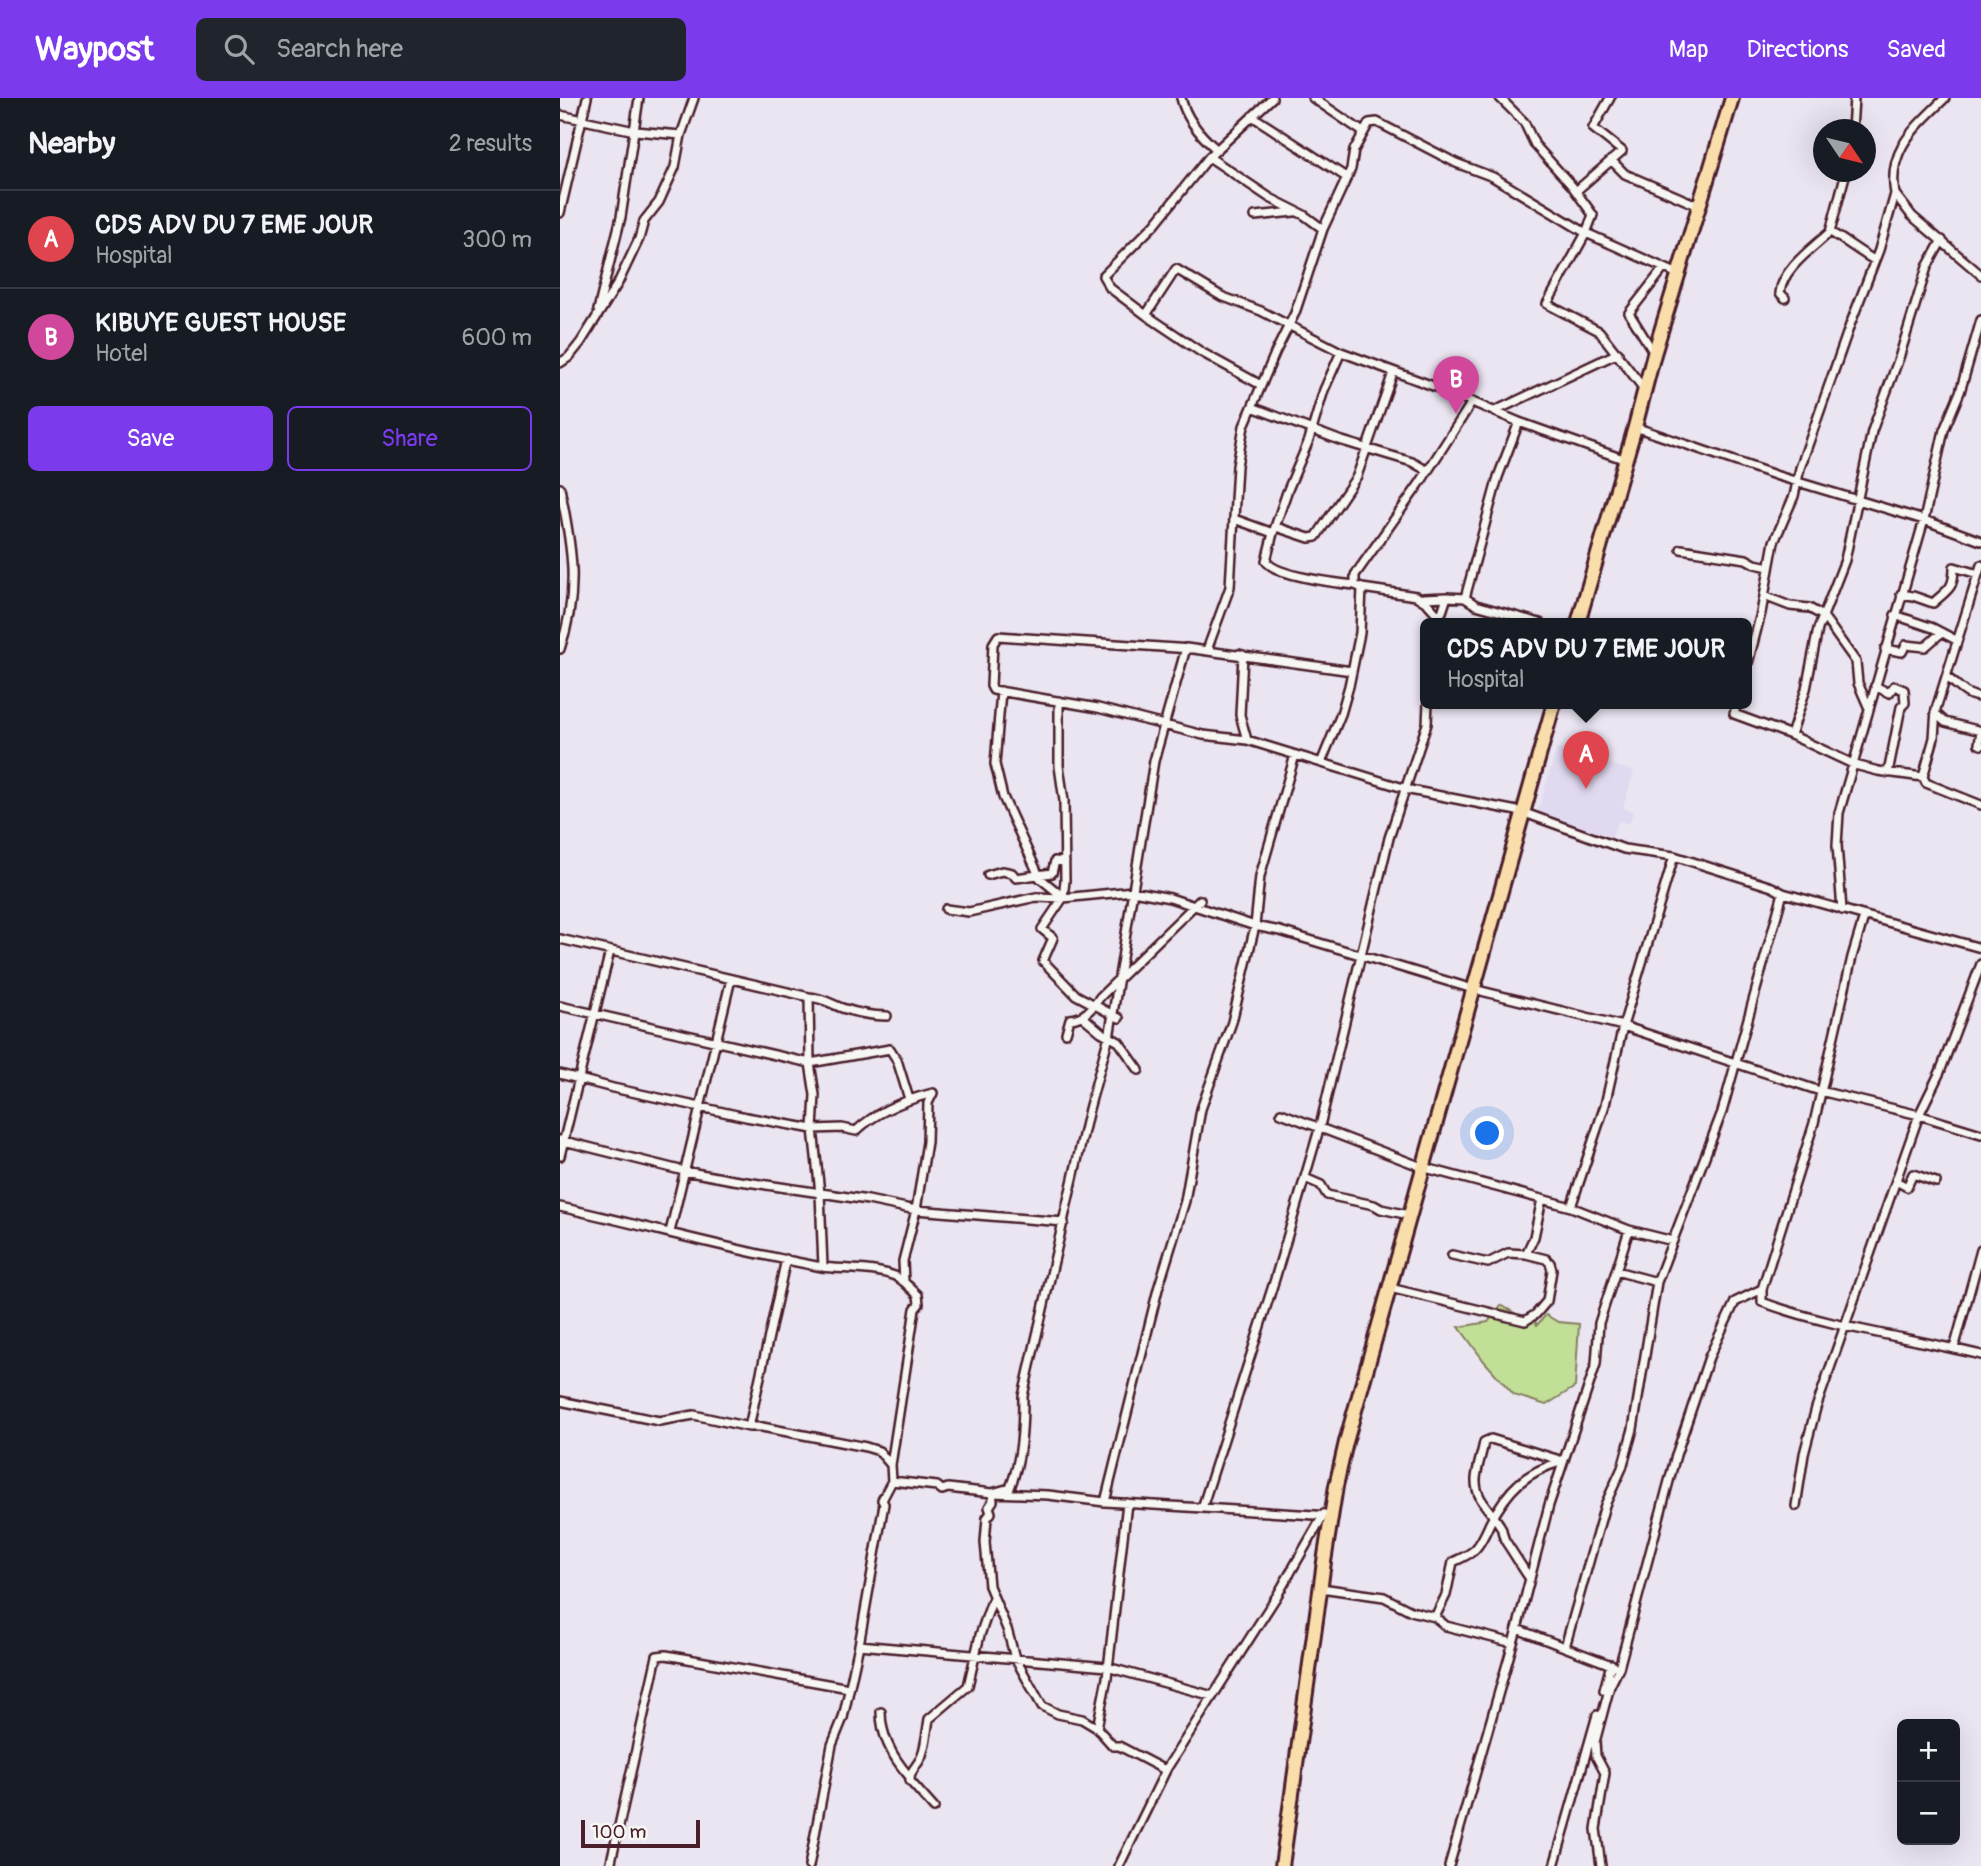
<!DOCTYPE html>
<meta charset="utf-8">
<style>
body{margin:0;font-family:Pangolin,sans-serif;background:#20242c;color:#f1f3f6}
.controls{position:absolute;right:21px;bottom:21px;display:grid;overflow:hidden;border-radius:10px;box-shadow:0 7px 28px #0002}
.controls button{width:63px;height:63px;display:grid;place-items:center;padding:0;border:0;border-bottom:2px solid #363941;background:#171b24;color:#f1f3f6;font:35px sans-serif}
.compass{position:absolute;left:1253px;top:21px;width:63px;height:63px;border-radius:50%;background:#171b24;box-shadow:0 7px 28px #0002;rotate:125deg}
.scale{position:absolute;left:21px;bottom:18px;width:119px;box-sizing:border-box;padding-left:7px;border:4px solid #4a1f2b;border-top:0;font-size:19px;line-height:24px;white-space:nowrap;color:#4a1f2b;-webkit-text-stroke:5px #f6f6f2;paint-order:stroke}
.you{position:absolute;left:928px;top:1036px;width:24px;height:24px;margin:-18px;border:5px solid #fff;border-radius:50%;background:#1a73e8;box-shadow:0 0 0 10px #1a73e833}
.badge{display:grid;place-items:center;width:46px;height:46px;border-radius:50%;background:#7c3aed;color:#fff;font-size:23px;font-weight:700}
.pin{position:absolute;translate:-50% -58px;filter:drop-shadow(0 2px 4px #0008)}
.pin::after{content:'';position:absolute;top:37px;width:24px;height:21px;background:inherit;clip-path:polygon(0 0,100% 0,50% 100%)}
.popup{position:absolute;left:860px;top:520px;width:332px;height:91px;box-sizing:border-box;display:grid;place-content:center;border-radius:10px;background:#171b24;filter:drop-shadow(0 2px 5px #0005);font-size:23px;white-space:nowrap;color:#9ea1a6}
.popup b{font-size:26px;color:#f1f3f6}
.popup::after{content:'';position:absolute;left:50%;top:100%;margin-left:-14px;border:14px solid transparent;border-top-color:#171b24}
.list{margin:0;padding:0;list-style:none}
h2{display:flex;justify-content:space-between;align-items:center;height:91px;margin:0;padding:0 28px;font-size:30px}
h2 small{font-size:23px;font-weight:400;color:#9ea1a6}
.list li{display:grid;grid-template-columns:46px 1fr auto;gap:21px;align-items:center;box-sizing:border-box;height:98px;padding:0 28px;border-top:2px solid #363941}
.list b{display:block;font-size:26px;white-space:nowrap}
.list p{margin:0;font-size:23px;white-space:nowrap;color:#9ea1a6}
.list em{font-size:23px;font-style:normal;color:#9ea1a6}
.actions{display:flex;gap:14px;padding:21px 28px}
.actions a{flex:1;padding:16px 0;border:2px solid #7c3aed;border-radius:10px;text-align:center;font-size:24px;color:#7c3aed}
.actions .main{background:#7c3aed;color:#fff}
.icon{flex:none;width:38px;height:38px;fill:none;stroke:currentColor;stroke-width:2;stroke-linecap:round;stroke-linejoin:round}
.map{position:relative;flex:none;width:1421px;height:1768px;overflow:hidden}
header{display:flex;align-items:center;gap:42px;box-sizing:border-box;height:98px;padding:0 35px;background:#7c3aed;color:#fff}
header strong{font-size:33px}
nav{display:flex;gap:38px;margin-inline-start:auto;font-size:24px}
.search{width:490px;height:63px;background:#20242c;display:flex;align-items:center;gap:18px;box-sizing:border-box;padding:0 24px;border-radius:10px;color:#9ea1a6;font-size:26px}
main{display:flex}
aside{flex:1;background:#171b24}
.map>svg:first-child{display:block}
.built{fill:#e1d9f0}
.green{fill:#c1df97;stroke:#867f61;stroke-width:2}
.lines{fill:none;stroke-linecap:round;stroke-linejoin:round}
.minor-casing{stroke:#4a1f2b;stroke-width:12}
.trunk-casing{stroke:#4a1f2b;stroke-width:18}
.minor{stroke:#f6f6f2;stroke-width:7}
.trunk{stroke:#f9deab;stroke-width:12}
</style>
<header>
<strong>Waypost</strong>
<div class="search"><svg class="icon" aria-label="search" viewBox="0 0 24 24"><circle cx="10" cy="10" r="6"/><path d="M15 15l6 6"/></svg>Search here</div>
<nav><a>Map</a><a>Directions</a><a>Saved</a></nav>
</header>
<main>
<aside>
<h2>Nearby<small>2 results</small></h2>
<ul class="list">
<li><span class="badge" style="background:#e0444e">A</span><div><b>CDS ADV DU 7 EME JOUR</b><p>Hospital</p></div><em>300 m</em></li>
<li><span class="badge" style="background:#d1479c">B</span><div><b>KIBUYE GUEST HOUSE</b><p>Hotel</p></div><em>600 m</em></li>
</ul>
<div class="actions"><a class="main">Save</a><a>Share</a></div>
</aside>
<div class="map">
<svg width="1421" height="1768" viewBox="0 0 1421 1768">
<rect width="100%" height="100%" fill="#eae5f1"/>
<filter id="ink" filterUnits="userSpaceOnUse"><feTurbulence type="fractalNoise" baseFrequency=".0143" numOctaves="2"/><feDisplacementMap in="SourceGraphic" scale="14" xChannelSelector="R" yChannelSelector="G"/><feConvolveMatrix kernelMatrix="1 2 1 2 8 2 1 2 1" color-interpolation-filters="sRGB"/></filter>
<g filter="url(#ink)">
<path class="built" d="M997,650L1074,673L1063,710L1073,714L1069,726L1058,723L1052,738L977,716Z"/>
<path class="green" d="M941,1207L960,1218L972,1216L977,1227L986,1217L998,1224L1019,1226L1015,1289L986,1307L954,1297L924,1263L899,1229L928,1224Z"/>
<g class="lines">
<g class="minor-casing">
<path id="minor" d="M621,0C626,21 640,37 656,51
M753,0L803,34
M0,17L75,33L121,37
M692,18L786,79
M1292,32L1294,0
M649,59L710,100L744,117L763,131
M1051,62L1065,76L1139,108
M1286,74L1270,134C1285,142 1298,153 1314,162
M1016,93L1062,53L1033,30L1050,0
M1335,96C1327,51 1356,29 1385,0
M0,115L27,0
M695,118L734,114
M1225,200L1220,195C1222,171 1253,150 1270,134
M38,212L61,119L79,0
M586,217L616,171L661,198L701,213L781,254L884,292L959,324L1066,362
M1094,255L1069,215L1104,170
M0,265L9,259L21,244L58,185L79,141L84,123L99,104L115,69L121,37L134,0
M701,287L641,254L586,217L550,190L543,178L595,126L649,59L712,0
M1084,291L1039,233L987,206L1026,135L1118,176
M692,309L779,342L852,364L868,373
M935,313L1058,255
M1075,329L1218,378L1364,422L1421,443
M0,390C12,448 20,494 0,551
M674,421L713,435L706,463C715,478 776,485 795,487
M716,429L749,440L756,439L797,378L833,275
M713,435L727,394L749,342L764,292L781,254
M1121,451L1186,461L1195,466L1209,469
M802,490L856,498L867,505L878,517L882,514L887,499L905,500L916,507L980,525
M1341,496L1353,498L1373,505C1388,491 1394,491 1394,469L1418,476
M1204,498L1230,508L1249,510L1263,518L1296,564L1298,585L1308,608
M863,500L887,499
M905,500L938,379L959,324
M1335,517L1373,530L1396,542
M631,551L438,538L433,546L431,588L433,592L538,610L643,637L687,642L850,692L962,714L1064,751L1114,758L1212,789L1223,795L1421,850
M1325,551L1342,554L1346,547L1365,549L1381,535
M650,552H647L670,489L677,368L684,328L716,253L735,215L763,131L791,71L794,52L809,25L817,24L896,65L933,79L1026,135L1033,117L1012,88L975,47L964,24L940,0
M679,556L683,557L680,617L687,642
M1187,569L1201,515L1214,444L1234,398L1240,370L1290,227L1319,152L1335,96L1352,118L1421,177
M1386,579C1398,586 1405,599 1421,599
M1315,588L1329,595L1334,588L1344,592L1345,605L1341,609L1328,675
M441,593L435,666L443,699L480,780L503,799
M499,603V668L504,703L505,783L503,800L482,831L493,840L483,863L516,897L559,920
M1177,605L1174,616L1231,637L1295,667L1318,673L1363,679L1366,685L1421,707
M1375,615L1385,624L1421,633
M1421,633L1419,646L1421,647
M1231,637L1246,591L1258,531L1285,462L1312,333L1339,260L1367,169L1382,142
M761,665L781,616L789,588L800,535L802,490L795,487V477L860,385L912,304
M1363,679L1374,640L1376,611L1421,467
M428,777L442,773L452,775L456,780L492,775L495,763L505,764
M386,811L409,814L476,799L503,800L573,793L610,800L695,828L720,833L913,891L1063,928L1260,993L1359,1017L1421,1036
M1282,812L1277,747L1279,715L1364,422L1384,332L1400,294L1421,222
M0,841L249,899L250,965L255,997L253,1031L260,1095L263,1169
M249,899C263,900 269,905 282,910C297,915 311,918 327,918
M0,908L250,965L330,951L337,962L349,1001
M522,918L541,934L559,944L579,972
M506,935L510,921C524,920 532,911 540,899L640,802
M0,976L53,990L186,1019L253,1031L282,1030L296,1033C317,1013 345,1002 373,995L368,1005L367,1044L356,1112L343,1163L344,1184L358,1197L359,1206L355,1211L331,1367L332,1383L322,1402L324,1406L299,1547L283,1620L272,1647L249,1768
M721,1015L862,1069L1011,1109L1069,1132L1113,1143
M0,1042L124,1073L173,1082L308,1102L356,1112L504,1124
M0,1058L50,853
M745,1080L761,1087L767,1097L814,1107L821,1111L849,1117
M1336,1083L1347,1089L1353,1076L1376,1084
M0,1109C87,1128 174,1153 262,1169C283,1172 330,1169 344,1184
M1011,1109L1045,1007L1063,928L1114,758
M110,1134L171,881
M966,1156L974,1139L982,1101
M1056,1173L1069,1132
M830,1190L965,1223L976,1216L987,1203L992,1172L990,1165L986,1161L966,1156L948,1155L928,1165L892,1157
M1202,1191V1204C1272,1230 1348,1239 1421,1257
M1394,1251L1421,1152
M0,1303L99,1323L134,1317L189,1329H202L306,1349L319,1353L331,1367
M189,1329L226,1161
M332,1383L377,1388L382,1392L388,1390L432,1395L488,1397L545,1404L771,1418
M545,1404L598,1191L625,1103L641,1011L672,924L695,828L700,778L735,657
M1236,1408L1244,1356L1256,1310L1359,1017L1380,974L1421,866
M642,1410L715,1181L760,1028L829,740L867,626L868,605
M761,1490L824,1499L851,1513L875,1519L886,1497L893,1464C899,1461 907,1458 913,1453C920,1448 926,1434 930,1425C948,1391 965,1374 1003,1363L931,1341L924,1344C922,1356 917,1369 916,1381C915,1402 932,1413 941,1429C943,1434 943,1440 946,1444C954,1456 962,1469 970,1481
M875,1519L886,1528L953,1545
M957,1531L1054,1568
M299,1547L547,1569L653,1598
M1005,1549L1045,1407L1062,1370L1073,1331L1097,1184L1162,1014L1223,795
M1044,1592L1051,1566
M321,1614C321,1638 333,1660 349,1678
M537,1630L547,1580L567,1405
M607,1670L603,1671L559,1648H553L537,1630L522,1621L498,1616L482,1608L455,1560L447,1531L429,1488L425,1444L427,1420L431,1415L429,1409L433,1403L432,1395L450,1390C462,1360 463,1329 463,1298L529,1011L550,934L594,663L626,550L792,573
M374,1710L350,1683C349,1672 359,1667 362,1657C366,1645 367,1633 369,1621L408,1588L420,1537L433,1500
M50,1768L97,1558L106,1557L289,1590
M559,1768L607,1670L718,1496L764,1416
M889,1768L957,1531L989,1407L1036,1266L1039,1225L1056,1173L1097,1184
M994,1768L1037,1617
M1041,1768L1036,1731L1045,1675L1036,1658L1035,1644L1050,1588L1059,1570L1116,1357L1149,1259L1175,1204L1202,1191L1254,1025L1292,859L1304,819"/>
</g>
<g class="trunk-casing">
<path id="trunk" d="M1018,525L1075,329L1094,256L1172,0
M722,1768L764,1464L776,1388L786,1344L994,605"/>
</g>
<use href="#minor" class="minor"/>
<use href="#trunk" class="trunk"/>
</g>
</g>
</svg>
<div class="controls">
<button>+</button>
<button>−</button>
</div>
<svg class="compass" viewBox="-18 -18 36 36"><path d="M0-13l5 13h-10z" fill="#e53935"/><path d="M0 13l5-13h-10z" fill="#9ea1a6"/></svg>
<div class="scale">100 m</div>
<div class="you"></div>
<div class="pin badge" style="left:1026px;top:691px;background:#e0444e">A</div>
<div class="popup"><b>CDS ADV DU 7 EME JOUR</b>Hospital</div>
<div class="pin badge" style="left:896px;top:316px;background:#d1479c">B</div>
</div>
</main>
